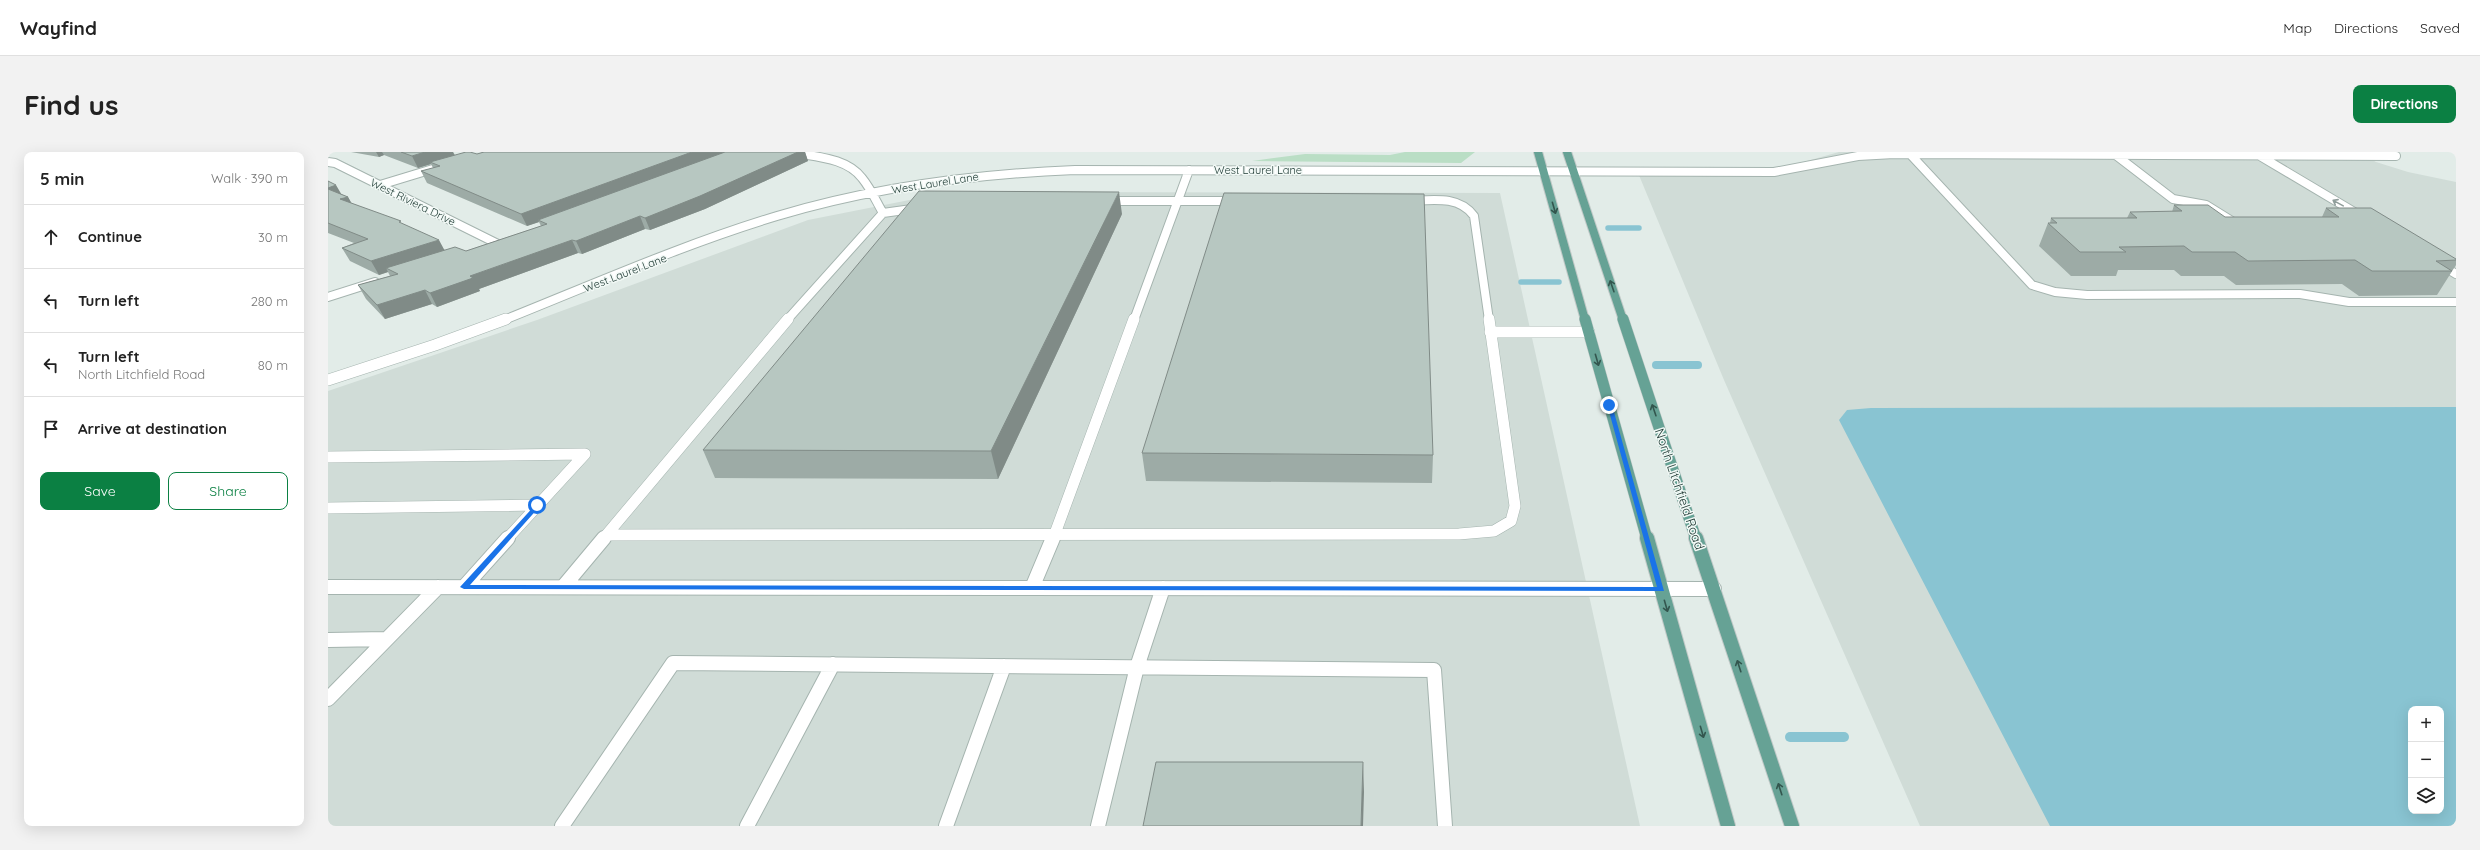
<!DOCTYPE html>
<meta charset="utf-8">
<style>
body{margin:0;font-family:Quicksand,sans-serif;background:#f2f2f2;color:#222}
.controls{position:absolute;right:12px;bottom:12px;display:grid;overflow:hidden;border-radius:8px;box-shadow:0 4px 16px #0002}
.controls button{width:36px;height:36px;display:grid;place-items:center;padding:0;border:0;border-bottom:1px solid #e0e0e0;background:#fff;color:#222;font:20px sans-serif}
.stop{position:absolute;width:12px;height:12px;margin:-9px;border:3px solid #1a73e8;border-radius:50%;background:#fff}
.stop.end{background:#1a73e8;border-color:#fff;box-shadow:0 1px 4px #0008}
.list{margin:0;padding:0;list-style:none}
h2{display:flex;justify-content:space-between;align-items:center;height:52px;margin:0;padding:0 16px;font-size:17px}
h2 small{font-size:13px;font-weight:400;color:#767676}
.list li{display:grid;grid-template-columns:26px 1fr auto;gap:12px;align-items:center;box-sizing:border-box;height:64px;padding:0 16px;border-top:1px solid #e0e0e0}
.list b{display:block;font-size:15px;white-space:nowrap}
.list p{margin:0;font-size:13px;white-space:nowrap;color:#767676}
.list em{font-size:13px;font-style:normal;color:#767676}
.actions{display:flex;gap:8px;padding:12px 16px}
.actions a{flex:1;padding:9px 0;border:1px solid #0b8043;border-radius:8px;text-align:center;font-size:14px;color:#0b8043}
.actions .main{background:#0b8043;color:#fff}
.icon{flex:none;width:22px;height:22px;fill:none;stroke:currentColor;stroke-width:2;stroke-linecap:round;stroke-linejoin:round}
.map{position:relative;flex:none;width:2128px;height:674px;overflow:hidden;border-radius:8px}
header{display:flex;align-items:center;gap:24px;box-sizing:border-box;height:56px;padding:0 20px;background:#fff;border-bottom:1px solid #e0e0e0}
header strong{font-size:19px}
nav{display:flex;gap:22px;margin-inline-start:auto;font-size:14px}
.intro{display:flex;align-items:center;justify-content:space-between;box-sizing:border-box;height:96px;padding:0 24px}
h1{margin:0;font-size:28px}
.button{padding:10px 18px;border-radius:8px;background:#0b8043;color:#fff;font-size:14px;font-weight:700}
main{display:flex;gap:24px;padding:0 24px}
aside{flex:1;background:#fff;border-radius:8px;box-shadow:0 4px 16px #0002}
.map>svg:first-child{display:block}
.built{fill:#d0dcd7;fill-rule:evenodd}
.green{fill:#badec5}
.water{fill:#89c4d2;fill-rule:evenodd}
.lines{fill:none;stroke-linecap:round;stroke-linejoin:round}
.stream-far2{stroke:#89c4d2;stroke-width:5.5}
.stream-far1{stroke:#89c4d2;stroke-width:8}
.stream{stroke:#89c4d2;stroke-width:10}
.minor-far2-casing{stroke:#a5b4af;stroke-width:10}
.minor-far1-casing{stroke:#a5b4af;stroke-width:12}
.minor-casing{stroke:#a5b4af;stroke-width:16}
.major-far2-casing{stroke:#c1c9c7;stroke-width:10}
.major-far1-casing{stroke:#c1c9c7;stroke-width:12}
.major-casing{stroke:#c1c9c7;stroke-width:16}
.minor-far2{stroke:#fff;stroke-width:8}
.minor-far1{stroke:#fff;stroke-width:11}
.minor{stroke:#fff;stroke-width:14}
.major-far2{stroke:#66a295;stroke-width:8}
.major-far1{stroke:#66a295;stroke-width:11}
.major{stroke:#66a295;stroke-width:14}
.wall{fill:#9daba6}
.shaded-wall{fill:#808b87}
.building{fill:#b7c7c1;stroke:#808b87}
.oneway{stroke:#909e9b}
.oneway2{stroke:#33564e}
.route{fill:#1a73e8}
.labels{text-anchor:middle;stroke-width:3;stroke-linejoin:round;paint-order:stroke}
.far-street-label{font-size:11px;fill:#223d37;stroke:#f2f9f6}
.street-label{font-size:13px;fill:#223d37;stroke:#f2f9f6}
</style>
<header>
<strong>Wayfind</strong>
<nav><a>Map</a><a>Directions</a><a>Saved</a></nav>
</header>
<div class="intro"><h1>Find us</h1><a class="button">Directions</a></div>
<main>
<aside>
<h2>5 min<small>Walk · 390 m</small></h2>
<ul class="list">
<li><svg class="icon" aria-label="ahead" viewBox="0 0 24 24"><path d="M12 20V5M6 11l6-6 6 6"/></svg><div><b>Continue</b></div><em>30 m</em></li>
<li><svg class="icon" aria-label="left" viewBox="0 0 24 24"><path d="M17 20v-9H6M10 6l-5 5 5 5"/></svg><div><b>Turn left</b></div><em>280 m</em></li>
<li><svg class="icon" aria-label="left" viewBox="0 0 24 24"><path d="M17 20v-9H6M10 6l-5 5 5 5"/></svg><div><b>Turn left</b><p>North Litchfield Road</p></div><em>80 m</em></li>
<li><svg class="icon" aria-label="arrive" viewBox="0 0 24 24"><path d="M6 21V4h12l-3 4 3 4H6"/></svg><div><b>Arrive at destination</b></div></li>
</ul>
<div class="actions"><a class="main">Save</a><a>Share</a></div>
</aside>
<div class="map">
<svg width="2128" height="674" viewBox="0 0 2128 674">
<rect width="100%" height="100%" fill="#e2ece8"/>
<path class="built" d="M1511,0H2030L2048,10L2080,20L2128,30V674H1592L1396,228L1308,16H1454ZM2083,557H2113V659H2083Z
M622,40L1172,41L1312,674H0V239L209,168L480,68Z"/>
<path class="green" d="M1077,0H1147L1133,11L924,9L977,2L1062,3Z"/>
<path class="water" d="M2128,255V674H1722L1511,268L1519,258L1543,256ZM2083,557H2113V659H2083Z"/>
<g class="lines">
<path class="stream-far2" d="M1280,76H1311
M1193,130H1231"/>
<path class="stream-far1" d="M1328,213H1370"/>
<path class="stream" d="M1462,585H1516"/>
<g class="minor-far2-casing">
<path id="minor-far2" d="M1582,2L1704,133L1727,140L1759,143L1972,142L2021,150H2128
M1789,4L1845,47L1878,53L1907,71H1914
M1932,4L2033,64
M0,10L7,11L170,92
M52,33L108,16
M777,49H909
M1081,49C1104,48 1131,43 1146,64L1161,168
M555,61L591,56
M2110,111L2128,122
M0,145L47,130
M176,168C266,132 356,92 449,64C546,35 646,22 747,18L1446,20L1530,4L1566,2L2068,4
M459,168L555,61C548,49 543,37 534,26C518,5 486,5 462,0
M806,168L861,18"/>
</g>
<g class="minor-far1-casing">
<path id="minor-far1" d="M1162,180H1261
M0,228L107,193L178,167
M0,305L257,302L179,387
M0,356L209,353
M279,383L1131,382L1166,379L1183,369L1187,354L1161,167
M275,387L460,167
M725,387L806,167"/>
</g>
<g class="minor-casing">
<path id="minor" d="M0,435L1386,437
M136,435L180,386
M235,435L276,386
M704,436L725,386
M0,488L58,487
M0,547L110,435
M234,674L345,511L1106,518L1117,674
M419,674L505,512
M618,674L676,514
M770,674L809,515L835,436"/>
</g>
<g class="major-far2-casing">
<path id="major-far2" d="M1210,0L1257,168
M1239,0L1295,168"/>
</g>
<g class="major-far1-casing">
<path id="major-far1" d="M1257,167L1319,387
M1295,167L1368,387"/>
</g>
<g class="major-casing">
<path id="major" d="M1319,386L1400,674
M1368,386L1464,674"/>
</g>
<use href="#minor-far2" class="minor-far2"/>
<use href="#minor-far1" class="minor-far1"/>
<use href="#minor" class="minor"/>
<use href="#major-far2" class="major-far2"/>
<use href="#major-far1" class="major-far1"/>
<use href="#major" class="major"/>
</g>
<path class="wall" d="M23,0H125L127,3L149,2L156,0H477L480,9L377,57L322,78L317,77L254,102L250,101L151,137L152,139L109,155L104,152L57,167L38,147L30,133L62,124L60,120L51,123L22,109L14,96L26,91L0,81V29L13,42L20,45L23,51L75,72L117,98L138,99L213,74L211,70L199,74L99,31L93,19L105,16L103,12L90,16L56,3L51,5Z
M1846,53L1897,65H1994L1998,56L2128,107V113L2109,143L2031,144L2014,132L1908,133L1896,124H1853L1846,118H1790L1788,124H1743L1711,94L1720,71H1722L1723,66H1799L1802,60H1844Z
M794,62L670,327L387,326L375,298Z
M814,301L1105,303L1104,331L818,329Z"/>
<path class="shaded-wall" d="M48,0H54L56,3L51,5Z
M97,0H125L127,5L102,10L103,12L90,16L84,4Z
M364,0H399L210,68L211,70L199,74L193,62Z
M470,0H477L480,9L377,57L322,78L317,66Z
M8,33L15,45L0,40V36Z
M791,40L794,62L670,327L663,299Z
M20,45L27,57L12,47Z
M312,64L317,77L254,102L248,89Z
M111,88L118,101L58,116L60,120L51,123L43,109Z
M244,88L250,101L151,137L152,139L109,155L102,141L142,124Z
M97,138L104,152L57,167L49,153Z
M1035,610L1036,640L1035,674H1033Z"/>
<path class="building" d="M73,0H97L84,4Z
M138,0H142L149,2L156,0H364L193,62L93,19L112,14L102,10Z
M397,0H470L372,44L317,66L312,64L248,89L244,88L142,124L145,126L102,141L97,138L49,153L30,133L70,122L58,116L127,95L138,99L219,72L210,68Z
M0,29L8,33L0,36Z
M0,37L20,45L12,47L73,69L71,70L111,88L43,109L14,96L40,87L0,71Z
M591,39L791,40L663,299L375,298Z
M896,41L1096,42L1105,303L814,301Z
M1846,53H1880L1897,65H2011L1998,56H2043L2128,107V108L2108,109L2124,119H2044L2027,108L1920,109L1907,100H1864L1856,94L1791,95L1798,100H1752L1720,71H1729L1723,66H1809L1802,60L1854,59Z
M828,610H1035L1033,674H815Z"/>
<defs><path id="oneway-shaft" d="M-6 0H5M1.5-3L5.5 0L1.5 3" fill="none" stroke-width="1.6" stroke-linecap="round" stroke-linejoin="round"/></defs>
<use class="oneway" href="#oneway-shaft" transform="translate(2010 51) rotate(-151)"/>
<g class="oneway2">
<use href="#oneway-shaft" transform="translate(1226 56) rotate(74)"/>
<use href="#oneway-shaft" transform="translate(1284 134) rotate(-109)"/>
<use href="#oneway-shaft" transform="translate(1269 208) rotate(74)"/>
<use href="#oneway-shaft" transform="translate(1326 258) rotate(-109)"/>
<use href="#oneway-shaft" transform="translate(1338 454) rotate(74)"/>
<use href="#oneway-shaft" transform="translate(1411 514) rotate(-108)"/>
<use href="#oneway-shaft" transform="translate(1374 580) rotate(74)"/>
<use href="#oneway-shaft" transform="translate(1452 637) rotate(-108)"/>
</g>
<path class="route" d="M1279,252L1284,253L1336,439L136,437L132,435L209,351L212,354L142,433L1329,435Z"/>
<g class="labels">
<g class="far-street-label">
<text x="930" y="22">West Laurel Lane</text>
<text transform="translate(607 31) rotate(-9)" y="4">West Laurel Lane</text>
<text transform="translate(85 50) rotate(26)" y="4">West Riviera Drive</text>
<text transform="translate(297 121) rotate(-21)" y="4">West Laurel Lane</text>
</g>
<g class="street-label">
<text transform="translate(1352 337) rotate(71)" y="5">North Litchfield Road</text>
</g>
</g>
</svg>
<div class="controls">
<button>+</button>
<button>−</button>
<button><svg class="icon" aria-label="layers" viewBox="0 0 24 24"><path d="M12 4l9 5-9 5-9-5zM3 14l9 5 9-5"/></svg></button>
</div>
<div class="stop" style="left:209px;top:353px"></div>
<div class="stop end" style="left:1281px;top:253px"></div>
</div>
</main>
